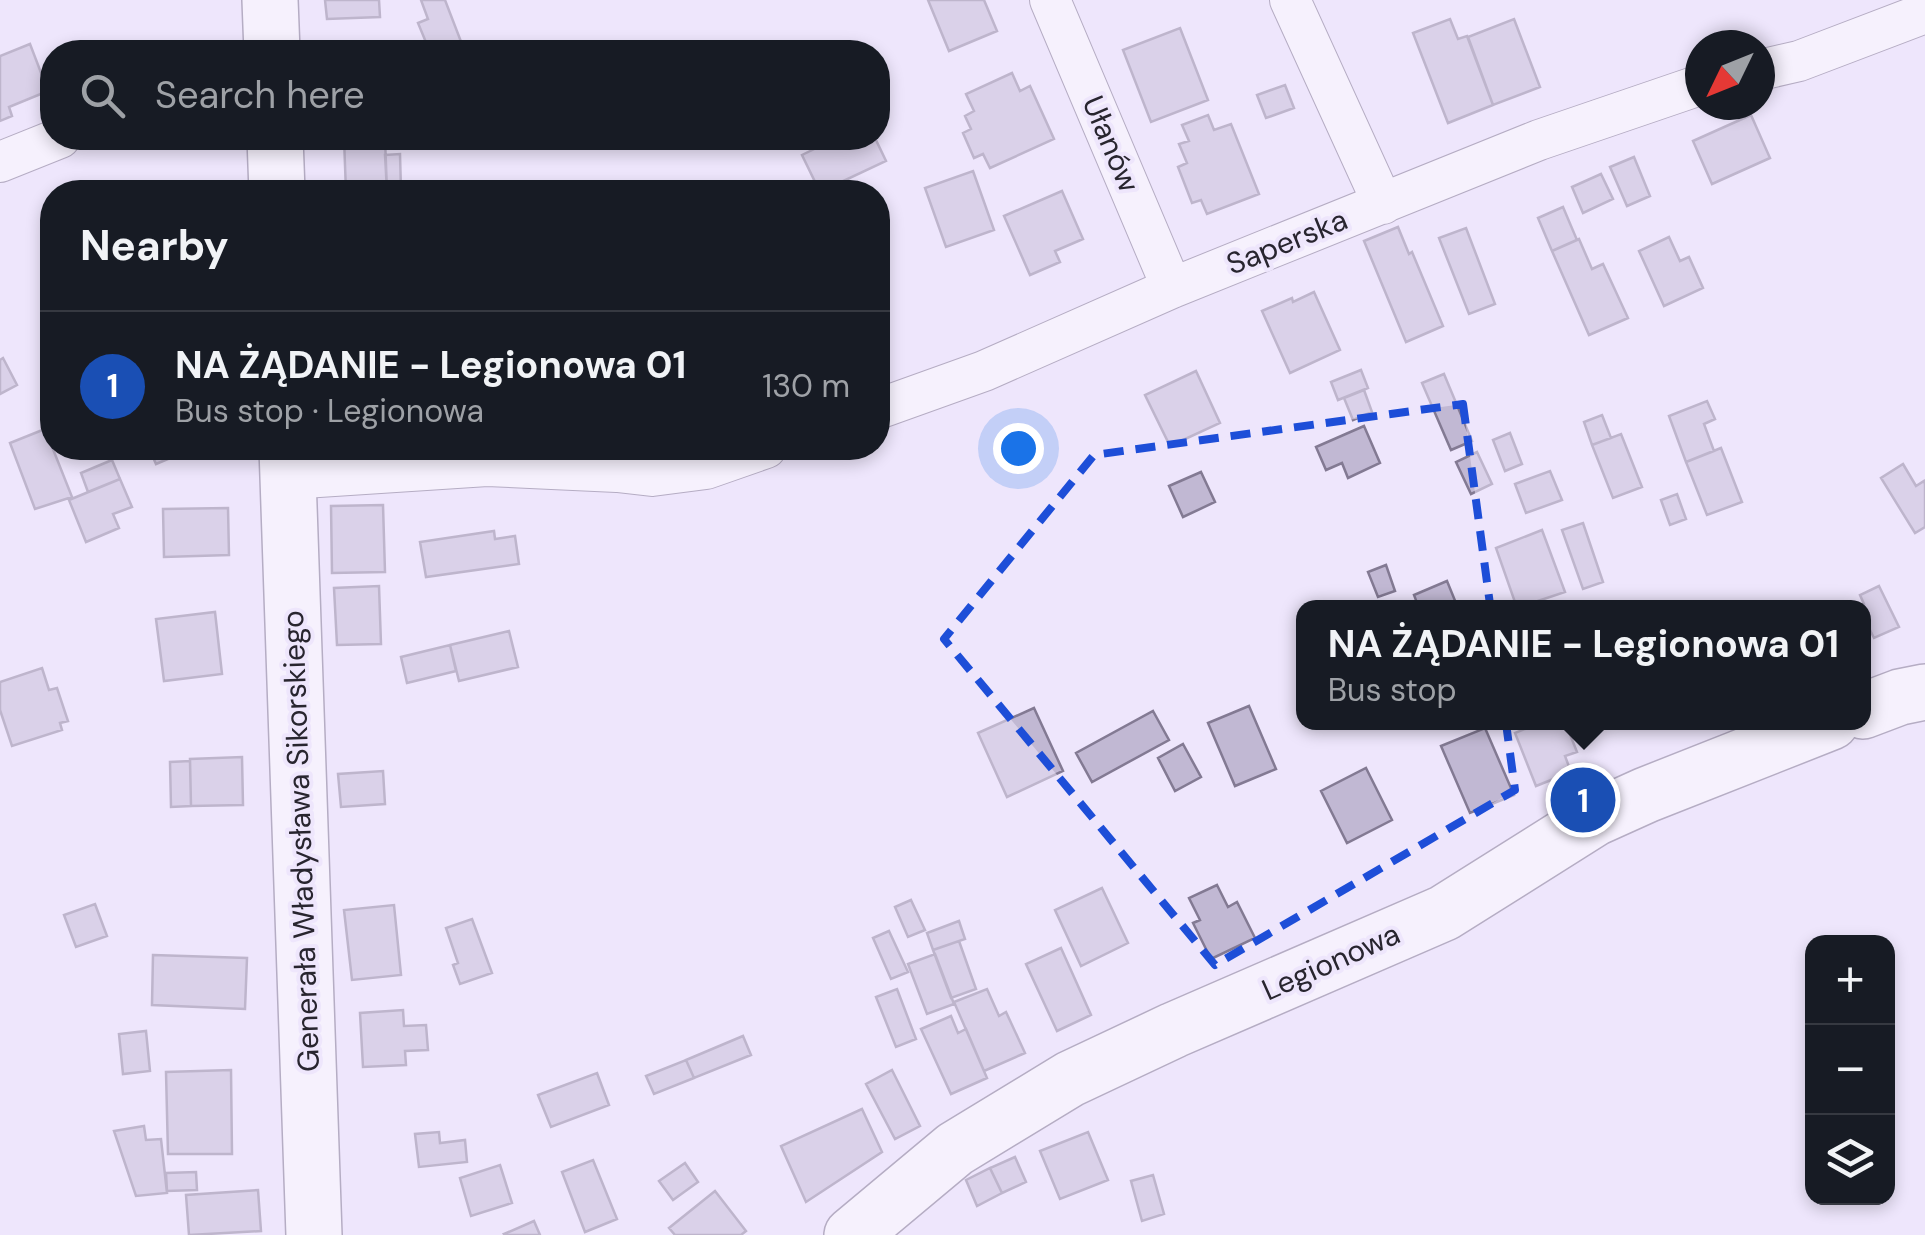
<!DOCTYPE html>
<meta charset="utf-8">
<style>
body{margin:0;font-family:"DM Sans",sans-serif;background:#242831;color:#f1f3f6}
.controls{position:absolute;right:30px;bottom:30px;display:grid;overflow:hidden;border-radius:20px;box-shadow:0 5px 15px #0003}
.controls button{width:90px;height:90px;display:grid;place-items:center;padding:0;border:0;border-bottom:2px solid #363941;background:#171b24;color:#f1f3f6;font:50px sans-serif}
.compass{position:absolute;left:1685px;top:30px;width:90px;height:90px;border-radius:50%;background:#171b24;box-shadow:0 5px 15px #0003;rotate:227deg}
.you{position:absolute;left:1018px;top:448px;width:35px;height:35px;margin:-25px;border:8px solid #fff;border-radius:50%;background:#1a73e8;box-shadow:0 0 0 15px #1a73e833}
.badge{display:grid;place-items:center;width:65px;height:65px;border-radius:50%;background:#ea580c;color:#fff;font-size:32px;font-weight:700}
.pin{position:absolute;translate:-50% -50%;border:5px solid #fff;box-shadow:0 2px 10px #0006}
.popup{position:absolute;left:1296px;top:600px;width:575px;height:130px;box-sizing:border-box;display:grid;place-content:center;border-radius:20px;background:#171b24;filter:drop-shadow(0 2px 8px #0005);font-size:32px;white-space:nowrap;color:#9ea1a6}
.popup b{font-size:38px;color:#f1f3f6}
.popup::after{content:'';position:absolute;left:50%;top:100%;margin-left:-20px;border:20px solid transparent;border-top-color:#171b24}
.list{margin:0;padding:0;list-style:none}
h2{display:flex;justify-content:space-between;align-items:center;height:130px;margin:0;padding:0 40px;font-size:42px}
h2 small{font-size:32px;font-weight:400;color:#9ea1a6}
.list li{display:grid;grid-template-columns:65px 1fr auto;gap:30px;align-items:center;box-sizing:border-box;height:150px;padding:0 40px;border-top:2px solid #363941}
.list b{display:block;font-size:38px;white-space:nowrap}
.list p{margin:0;font-size:32px;white-space:nowrap;color:#9ea1a6}
.list em{font-size:32px;font-style:normal;color:#9ea1a6}
.icon{flex:none;width:55px;height:55px;fill:none;stroke:currentColor;stroke-width:2;stroke-linecap:round;stroke-linejoin:round}
.map{position:relative;flex:none;width:1925px;height:1235px;overflow:hidden}
.search{position:absolute;background:#171b24;box-shadow:0 5px 15px #0003;left:40px;top:40px;width:850px;height:110px;display:flex;align-items:center;gap:25px;box-sizing:border-box;padding:0 35px;border-radius:40px;color:#9ea1a6;font-size:38px}
.panel{position:absolute;background:#171b24;box-shadow:0 5px 15px #0003;left:40px;top:180px;width:850px;height:280px;border-radius:40px}
.map>svg:first-child{display:block}
.building{fill:#c1b8d3;stroke:#837a93;stroke-width:2.5}
.lines{fill:none;stroke-linecap:round;stroke-linejoin:round}
.street-casing{stroke:#706880;stroke-width:42}
.secondary-casing{stroke:#706880;stroke-width:58}
.street{stroke:#fff;stroke-width:40}
.secondary{stroke:#fff;stroke-width:55}
.marked{fill:none;stroke:#1d4ed8;stroke-width:8;stroke-dasharray:20 12;stroke-linejoin:round}
.labels{text-anchor:middle;stroke-width:8;stroke-linejoin:round;paint-order:stroke}
.street-label{font-size:30px;fill:#28252f;stroke:#eee6fc}
</style>
<div class="map">
<svg width="1925" height="1235" viewBox="0 0 1925 1235">
<rect width="100%" height="100%" fill="#eee6fc"/>
<path class="building" d="M325,0H379L380,17L327,19Z
M421,0H445L465,52H430L418,23L428,19Z
M928,0H984L997,31L949,51Z
M1450,19L1458,39L1467,36L1493,105L1448,123L1413,33Z
M1514,19L1540,87L1493,105L1468,37Z
M1180,28L1208,100L1151,122L1123,50Z
M30,44L48,91L9,107L12,116L0,121V56Z
M1012,73L1020,91L1030,86L1054,139L990,168L983,154L974,158L963,133L971,129L965,116L974,111L966,94Z
M1285,85L1294,108L1266,118L1257,95Z
M1208,115L1214,130L1231,124L1259,194L1207,214L1201,200L1192,203L1178,167L1187,163L1179,144L1189,141L1182,125Z
M1751,115L1770,158L1712,184L1693,141Z
M344,138H385L387,192H346Z
M837,138H875L886,161L820,192L802,155Z
M400,154L401,191H387L385,155Z
M1634,157L1650,196L1627,206L1610,167Z
M973,171L994,230L946,247L925,188Z
M1601,174L1613,199L1583,213L1572,187Z
M1062,191L1083,239L1055,251L1060,262L1030,275L1004,216Z
M1563,207L1577,240L1552,251L1538,218Z
M1398,227L1409,254L1412,252L1443,326L1406,342L1364,241Z
M1466,228L1495,304L1469,314L1439,238Z
M1669,237L1680,261L1689,257L1703,288L1664,306L1639,251Z
M1579,239L1592,269L1603,264L1628,318L1589,335L1552,251Z
M1314,292L1340,350L1290,373L1262,311L1292,298L1293,302Z
M3,358L17,385L0,394V360Z
M1361,370L1368,388L1338,400L1331,382Z
M1196,371L1220,423L1170,446L1145,395Z
M1444,374L1472,441L1451,450L1422,383Z
M1364,390L1372,412L1353,420L1344,398Z
M1707,401L1715,419L1704,424L1714,451L1686,462L1669,416Z
M1602,415L1611,438L1592,445L1584,422Z
M1364,426L1380,463L1348,478L1342,463L1326,470L1316,447Z
M45,429L72,497L35,509L10,443Z
M1510,433L1522,464L1505,471L1493,440Z
M1621,434L1642,487L1613,498L1592,445Z
M149,448H185L187,451L156,464Z
M1721,448L1742,502L1707,515L1686,462Z
M1477,452L1492,484L1471,494L1456,462Z
M112,460L120,479L88,492L81,473Z
M1903,464L1916,486L1924,481L1925,484V527L1915,533L1881,478Z
M1550,471L1562,500L1526,513L1515,484Z
M1201,472L1215,502L1183,517L1169,486Z
M120,479L132,507L113,514L119,528L86,542L69,500Z
M1677,494L1686,519L1670,525L1661,500Z
M383,505L385,572L332,573L331,506Z
M228,508L229,555L164,557L163,509Z
M1583,523L1603,582L1583,589L1562,530Z
M1542,530L1565,592L1517,608L1496,548Z
M494,531L495,539L515,536L519,564L426,577L420,542Z
M1386,565L1395,591L1378,597L1368,572Z
M1447,581L1458,608H1419L1414,595Z
M379,586L381,644L337,645L334,588Z
M1879,586L1899,627L1874,638L1863,616V608L1859,607L1864,604L1860,595Z
M215,612L222,674L164,681L156,619Z
M509,631L518,667L459,681L450,645Z
M450,645L456,671L407,683L401,657Z
M42,668L49,690L57,688L68,721L60,723L62,730L12,746L0,710V682Z
M1249,706L1276,769L1235,786L1208,723Z
M1034,708L1063,771L1007,797L978,733Z
M1153,711L1169,740L1092,782L1076,753Z
M1542,722H1565L1577,752L1565,756L1571,772L1536,786L1515,733Z
M1485,728L1514,795L1470,813L1441,746Z
M1183,744L1201,777L1175,791L1158,758Z
M242,757L243,805L191,806L190,759Z
M190,761L191,806L171,807L170,762Z
M1366,768L1392,820L1347,843L1321,791Z
M383,771L385,804L341,807L338,774Z
M1217,885L1228,907L1237,902L1255,938L1211,959L1193,923L1200,920L1189,898Z
M1102,888L1128,943L1081,966L1055,910Z
M911,900L925,930L908,937L895,907Z
M95,904L107,936L76,947L64,915Z
M394,905L401,975L352,980L344,910Z
M472,919L492,973L460,984L453,965L458,963L446,928Z
M959,921L965,939L933,950L927,933Z
M889,931L908,972L891,979L873,938Z
M959,941L976,989L951,998L933,950Z
M1061,948L1091,1015L1057,1031L1026,964Z
M935,954L954,1004L927,1014L908,964Z
M153,955L247,958L245,1009L152,1005Z
M897,989L916,1039L896,1047L876,997Z
M987,989L999,1016L1006,1012L1025,1053L984,1071L954,1002Z
M403,1010L404,1026L426,1025L428,1050L405,1051L406,1065L363,1067L360,1013Z
M951,1016L958,1033L966,1029L987,1078L951,1094L921,1029Z
M146,1031L150,1071L123,1074L119,1034Z
M743,1036L751,1055L694,1078L686,1060Z
M686,1060L694,1078L654,1094L646,1076Z
M231,1070L232,1154H168L166,1072Z
M892,1070L920,1126L895,1139L866,1084Z
M597,1073L609,1105L551,1127L538,1095Z
M862,1109L882,1152L806,1202L781,1146Z
M144,1126L146,1140L161,1139L167,1193L136,1196L114,1131Z
M439,1132L440,1143L465,1140L467,1162L419,1167L415,1134Z
M1088,1132L1108,1180L1060,1199L1040,1151Z
M1015,1157L1026,1182L1002,1193L990,1168Z
M593,1160L617,1219L585,1232L562,1172Z
M685,1163L698,1182L673,1200L659,1181Z
M500,1165L512,1203L471,1216L460,1178Z
M990,1168L1002,1193L977,1206L966,1180Z
M196,1172L197,1190L167,1191L166,1173Z
M1153,1175L1164,1214L1142,1221L1131,1181Z
M258,1190L261,1231L189,1235L186,1195Z
M715,1191L746,1231L741,1235H675L669,1228Z
M534,1221L540,1235H505L504,1234Z"/>
<g class="lines">
<g class="street-casing">
<path id="street" d="M1050,0L1172,288
M1290,0L1383,204
M1760,70L1799,61L1925,13
M0,162L60,138
M878,409L984,371L1172,288L1539,140L1700,85
M288,479L487,466L617,472L652,476L706,469L766,448"/>
</g>
<g class="secondary-casing">
<path id="secondary" d="M270,0L272,52
M275,138L277,192
M287,448L314,1235
M1863,711L1900,697L1925,692
M852,1235L955,1149L1070,1079L1174,1030L1444,913L1595,818L1646,795L1831,722"/>
</g>
<use href="#street" class="street"/>
<use href="#secondary" class="secondary"/>
</g>
<path d="M0 0H1925V1235H0ZM1463,404L1515,790L1215,965L944,639L1094,455Z" fill="#eee6fc" fill-opacity=".55" fill-rule="evenodd"/>
<path class="marked" d="M1463,404L1515,790L1215,965L944,639L1094,455Z"/>
<g class="labels">
<g class="street-label">
<text transform="translate(1111 144) rotate(67)" y="10">Ułanów</text>
<text transform="translate(1287 242) rotate(-22)" y="10">Saperska</text>
<text transform="translate(301 841) rotate(-92)" y="10">Generała Władysława Sikorskiego</text>
<text transform="translate(1331 962) rotate(-24)" y="10">Legionowa</text>
</g>
</g>
</svg>
<div class="controls">
<button>+</button>
<button>−</button>
<button><svg class="icon" aria-label="layers" viewBox="0 0 24 24"><path d="M12 4l9 5-9 5-9-5zM3 14l9 5 9-5"/></svg></button>
</div>
<svg class="compass" viewBox="-18 -18 36 36"><path d="M0-13l5 13h-10z" fill="#e53935"/><path d="M0 13l5-13h-10z" fill="#9ea1a6"/></svg>
<div class="you"></div>
<div class="pin badge" style="left:1583px;top:800px;background:#1a4fb4">1</div>
<div class="popup"><b>NA ŻĄDANIE - Legionowa 01</b>Bus stop</div>
<div class="search"><svg class="icon" aria-label="search" viewBox="0 0 24 24"><circle cx="10" cy="10" r="6"/><path d="M15 15l6 6"/></svg>Search here</div>
<section class="panel">
<h2>Nearby<small></small></h2>
<ul class="list">
<li><span class="badge" style="background:#1a4fb4">1</span><div><b>NA ŻĄDANIE - Legionowa 01</b><p>Bus stop · Legionowa</p></div><em>130 m</em></li>
</ul>
</section>
</div>
